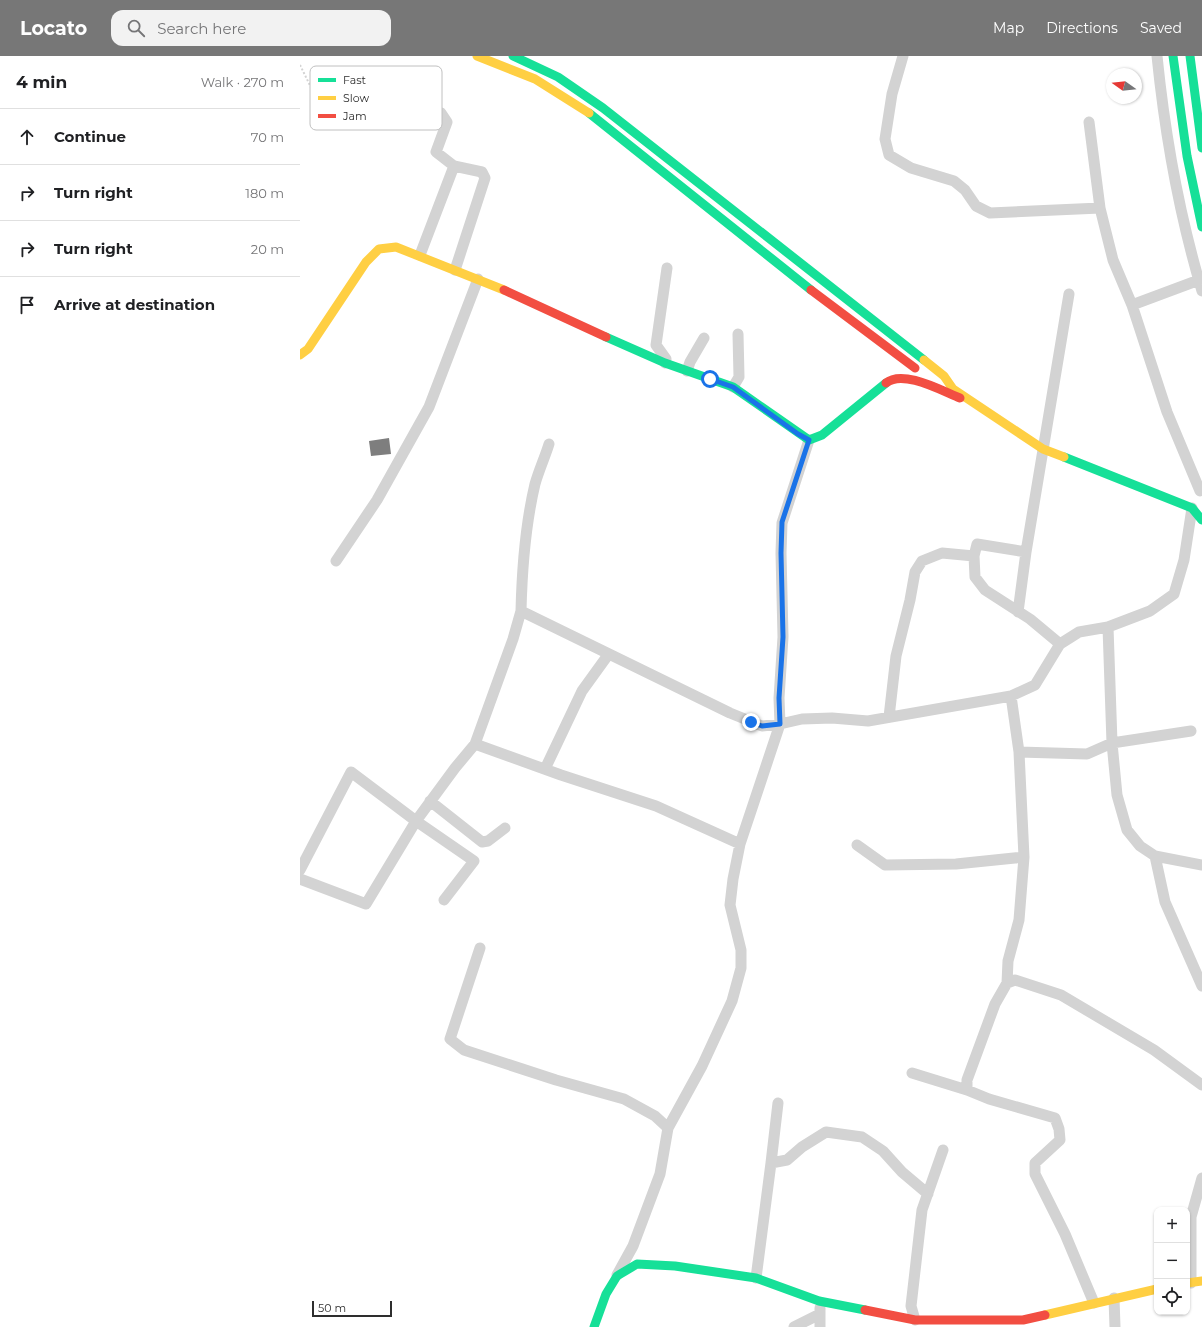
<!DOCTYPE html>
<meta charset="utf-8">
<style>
body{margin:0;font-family:Montserrat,sans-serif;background:#f2f2f2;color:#202124}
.controls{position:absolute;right:12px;bottom:12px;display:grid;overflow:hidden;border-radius:8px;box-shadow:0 1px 3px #0004}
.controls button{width:36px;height:36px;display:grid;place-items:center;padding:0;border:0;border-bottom:1px solid #e0e0e0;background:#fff;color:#202124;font:20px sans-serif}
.compass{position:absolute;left:806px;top:12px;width:36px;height:36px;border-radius:50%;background:#fff;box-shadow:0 1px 3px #0004;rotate:285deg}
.scale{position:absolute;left:12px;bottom:10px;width:80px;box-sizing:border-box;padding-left:4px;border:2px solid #2e2e2e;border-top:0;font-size:11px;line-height:14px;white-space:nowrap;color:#2e2e2e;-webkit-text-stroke:3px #fff;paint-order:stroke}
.stop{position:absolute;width:12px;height:12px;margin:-9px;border:3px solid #1a73e8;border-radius:50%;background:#fff}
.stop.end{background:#1a73e8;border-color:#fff;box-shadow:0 1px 4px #0008}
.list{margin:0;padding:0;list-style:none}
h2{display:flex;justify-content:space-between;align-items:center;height:52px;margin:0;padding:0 16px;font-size:17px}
h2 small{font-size:13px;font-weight:400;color:#757577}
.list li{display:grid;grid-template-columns:26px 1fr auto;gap:12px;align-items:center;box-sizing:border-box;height:56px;padding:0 16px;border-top:1px solid #e0e0e0}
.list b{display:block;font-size:15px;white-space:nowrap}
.list em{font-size:13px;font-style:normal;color:#757577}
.icon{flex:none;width:22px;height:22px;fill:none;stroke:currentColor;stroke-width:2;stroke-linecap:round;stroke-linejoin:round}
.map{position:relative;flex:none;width:902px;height:1271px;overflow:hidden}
header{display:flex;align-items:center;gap:24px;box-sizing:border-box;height:56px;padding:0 20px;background:#777;color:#fff}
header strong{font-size:19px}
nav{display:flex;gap:22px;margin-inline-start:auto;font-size:14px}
.search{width:280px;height:36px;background:#f2f2f2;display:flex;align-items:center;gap:10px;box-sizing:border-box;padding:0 14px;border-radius:12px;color:#757577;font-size:15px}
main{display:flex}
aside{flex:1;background:#fff}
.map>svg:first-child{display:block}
.building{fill:#7e7e7e}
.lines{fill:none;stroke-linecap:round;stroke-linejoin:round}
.path{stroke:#d3d3d3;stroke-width:2;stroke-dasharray:2 2;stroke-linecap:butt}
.street{stroke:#d3d3d3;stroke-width:11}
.fast{stroke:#16e098;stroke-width:9}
.slow{stroke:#ffcf43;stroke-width:9}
.jam{stroke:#f24e42;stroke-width:9}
.route{stroke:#1a73e8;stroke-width:5}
.key{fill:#fff;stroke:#c0c0c0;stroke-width:1}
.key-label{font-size:11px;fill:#2e2e2e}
</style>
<header>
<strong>Locato</strong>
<div class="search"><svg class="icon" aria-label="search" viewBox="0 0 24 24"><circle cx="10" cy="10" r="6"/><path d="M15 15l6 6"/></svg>Search here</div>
<nav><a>Map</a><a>Directions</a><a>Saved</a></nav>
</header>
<main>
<aside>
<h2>4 min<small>Walk · 270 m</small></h2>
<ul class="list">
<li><svg class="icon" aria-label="ahead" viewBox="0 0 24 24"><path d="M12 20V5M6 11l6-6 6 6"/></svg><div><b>Continue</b></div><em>70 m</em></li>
<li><svg class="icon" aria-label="right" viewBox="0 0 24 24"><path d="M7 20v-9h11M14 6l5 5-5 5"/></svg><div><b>Turn right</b></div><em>180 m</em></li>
<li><svg class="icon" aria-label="right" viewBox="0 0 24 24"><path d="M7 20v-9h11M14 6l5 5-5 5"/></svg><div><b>Turn right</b></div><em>20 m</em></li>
<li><svg class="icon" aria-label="arrive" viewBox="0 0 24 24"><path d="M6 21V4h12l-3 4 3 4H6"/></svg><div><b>Arrive at destination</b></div></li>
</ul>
</aside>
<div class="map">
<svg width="902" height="1271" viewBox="0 0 902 1271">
<rect width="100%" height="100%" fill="#fff"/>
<path class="building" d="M89,382L91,398L71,400L69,385Z"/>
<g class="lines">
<path class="path" d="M0,9L27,64"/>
<path class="street" d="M603,0L592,38L585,83L589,99L611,112L654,125L665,134L676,150L690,157L800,152
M857,0C865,79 879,158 902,235
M141,57L147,66L136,96L154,110L182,116L185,122L155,214
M789,66L800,152L813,204L832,249L867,356L900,435L902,434
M120,199L154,110
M832,249L899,224
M365,307L366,303L356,289L367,212
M387,315L390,306L404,282
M433,331L439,321L438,278
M249,388C245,401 239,414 235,428C225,470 222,513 221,555L430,657L462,670L480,668L479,642L483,581L481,497L482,467L509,384
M36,505L77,444L129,351L178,223
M718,556L726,496
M808,571L812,687L817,739L827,774L840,790L855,800L902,809
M760,588L730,563L685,534L675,521L674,500L677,488L726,496L769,238
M711,640L719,696L724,801
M589,661L596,600L610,544L615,516L622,505L642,497L674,500
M175,688L261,719L356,750L440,788
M719,696L787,698L812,687L891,675
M245,713L282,635L308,599
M130,745L182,786L188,785L205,772
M557,789L585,809L656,808L724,801L719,864L708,905L707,927
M855,800L865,846L902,930
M0,814L51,716L116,765L174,805L144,844
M0,823L66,848L116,765L155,712L175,688L213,583L221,555
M180,892L150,983L164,994L256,1024L324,1043L355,1060L368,1072
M612,1017L667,1034
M471,1107L478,1047
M317,1219L333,1190L360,1118L368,1072L402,1010L432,945L441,912V894L430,849L433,823L440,788L480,668L502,663L532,662L568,665L711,640L735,629L760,588L779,576L808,571L850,555L874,538L884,504L892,452
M456,1222L471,1107L487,1104L502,1091L526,1076L562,1081L583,1095L602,1116L628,1138
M891,1227V1161L902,1122
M814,1242L815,1271
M794,1247L765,1178L735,1118V1107L760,1084L759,1073L755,1062L689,1043L667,1034V1024L695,948L707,927L715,924L761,939L854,994L902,1029
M520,1252V1271
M615,1264L611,1250L622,1154L643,1094
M494,1271L520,1258"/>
<path class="fast" d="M213,0L258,21L303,52L624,304
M873,0L887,100L902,171
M890,0L902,92
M289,57L511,234
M306,281L365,307L433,331L509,384L522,379L586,327
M764,401L892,452L902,464
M294,1271L306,1238L317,1220L337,1208L375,1210L456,1222L519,1245L565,1254"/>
<path class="slow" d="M177,0L235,23L289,57
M0,299L8,293L66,206L79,193L96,191L204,234
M624,304L644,320L653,333L743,393L764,401
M887,1227L902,1225
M745,1259L857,1233"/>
<path class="jam" d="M204,234L306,281
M511,234L615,312
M586,327C603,313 642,335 660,342
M565,1254L615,1264H723L745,1259"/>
</g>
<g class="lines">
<path class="route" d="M410,323L433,331L498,378L509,384L482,466L481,497L483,581L479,642L480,668L462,670L451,666"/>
</g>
<rect x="10" y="10" width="132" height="64" rx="6" class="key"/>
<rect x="18" y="22" width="18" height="4" fill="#16e098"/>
<rect x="18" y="40" width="18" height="4" fill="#ffcf43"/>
<rect x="18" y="58" width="18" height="4" fill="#f24e42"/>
<g class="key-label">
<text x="43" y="28">Fast</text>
<text x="43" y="46">Slow</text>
<text x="43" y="64">Jam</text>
</g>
</svg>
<div class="controls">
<button>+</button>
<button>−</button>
<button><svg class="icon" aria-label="locate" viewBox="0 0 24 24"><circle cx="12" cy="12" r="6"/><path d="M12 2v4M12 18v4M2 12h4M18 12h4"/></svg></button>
</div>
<svg class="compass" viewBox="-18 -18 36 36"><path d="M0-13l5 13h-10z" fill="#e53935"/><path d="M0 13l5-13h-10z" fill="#757577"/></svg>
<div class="scale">50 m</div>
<div class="stop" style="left:410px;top:323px"></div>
<div class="stop end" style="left:451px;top:666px"></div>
</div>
</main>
